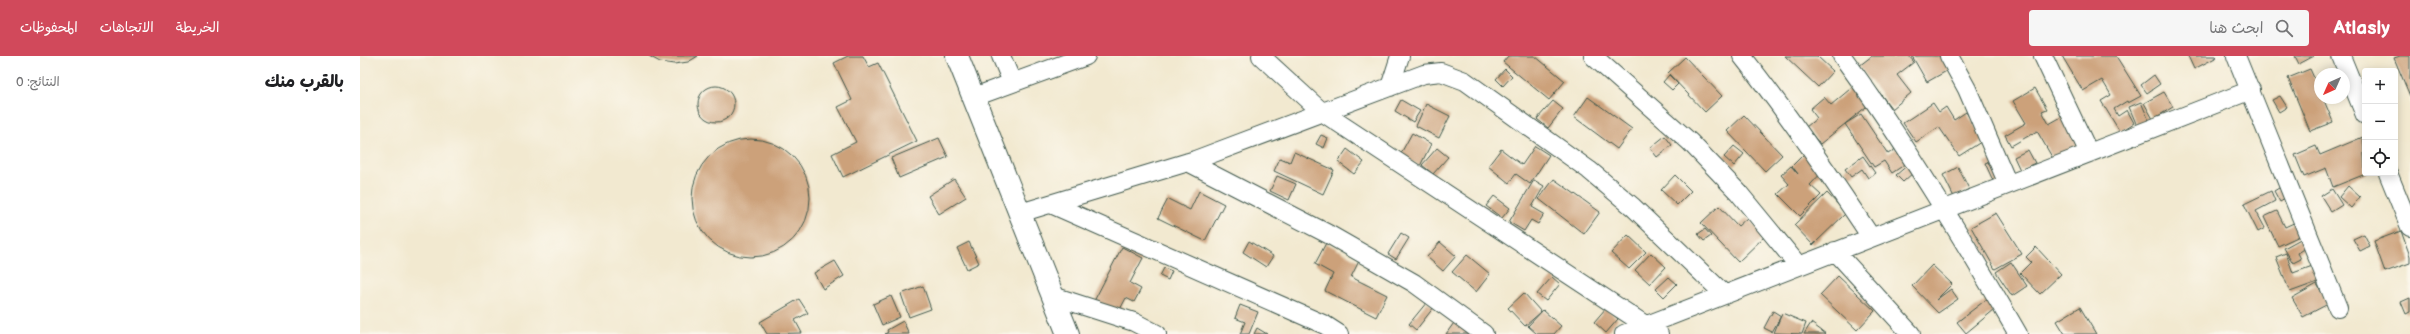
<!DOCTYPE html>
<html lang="ar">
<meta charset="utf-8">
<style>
body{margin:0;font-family:"Balsamiq Sans","Playpen Sans Arabic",sans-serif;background:#f6f6f6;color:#202124;direction:rtl}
.controls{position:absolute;right:12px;top:12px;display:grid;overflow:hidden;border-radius:4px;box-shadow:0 2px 10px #0003}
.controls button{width:36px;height:36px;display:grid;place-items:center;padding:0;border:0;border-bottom:1px solid #e0e0e0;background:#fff;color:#202124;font:20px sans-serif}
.compass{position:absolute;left:1954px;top:12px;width:36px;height:36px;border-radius:50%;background:#fff;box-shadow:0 2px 10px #0003;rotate:225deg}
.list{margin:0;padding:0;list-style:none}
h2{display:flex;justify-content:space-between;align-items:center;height:52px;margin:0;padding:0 16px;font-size:17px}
h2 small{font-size:13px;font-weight:400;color:#757577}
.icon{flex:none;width:22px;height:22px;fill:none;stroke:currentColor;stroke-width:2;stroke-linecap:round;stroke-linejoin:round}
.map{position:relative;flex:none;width:2050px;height:278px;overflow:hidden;direction:ltr}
header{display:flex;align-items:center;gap:24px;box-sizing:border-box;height:56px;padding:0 20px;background:#d1495b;color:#fff}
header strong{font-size:19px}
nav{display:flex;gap:22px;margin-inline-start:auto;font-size:14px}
.search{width:280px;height:36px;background:#f6f6f6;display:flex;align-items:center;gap:10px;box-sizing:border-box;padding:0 14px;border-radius:4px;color:#757577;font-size:15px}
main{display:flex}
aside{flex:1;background:#fff}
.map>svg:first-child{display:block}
.building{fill:#cca17a}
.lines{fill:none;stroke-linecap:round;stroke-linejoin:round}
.street-casing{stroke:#3f574b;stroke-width:20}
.secondary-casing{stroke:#3f574b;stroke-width:24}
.street{stroke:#fff;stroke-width:18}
.secondary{stroke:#fff;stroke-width:22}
</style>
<header>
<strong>Atlasly</strong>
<div class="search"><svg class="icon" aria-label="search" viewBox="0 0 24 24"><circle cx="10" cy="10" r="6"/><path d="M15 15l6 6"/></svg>ابحث هنا</div>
<nav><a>الخريطة</a><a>الاتجاهات</a><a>المحفوظات</a></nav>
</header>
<main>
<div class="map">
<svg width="2050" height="278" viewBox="0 0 2050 278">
<rect width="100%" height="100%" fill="#fbf7ec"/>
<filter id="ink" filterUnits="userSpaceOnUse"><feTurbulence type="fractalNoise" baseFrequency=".025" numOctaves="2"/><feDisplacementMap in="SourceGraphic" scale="8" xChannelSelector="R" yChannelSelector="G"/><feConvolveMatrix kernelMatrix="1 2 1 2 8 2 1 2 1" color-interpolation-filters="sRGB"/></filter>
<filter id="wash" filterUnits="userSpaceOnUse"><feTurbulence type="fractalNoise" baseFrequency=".012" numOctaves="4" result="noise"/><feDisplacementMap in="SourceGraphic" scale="16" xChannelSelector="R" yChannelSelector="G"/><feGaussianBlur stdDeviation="0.9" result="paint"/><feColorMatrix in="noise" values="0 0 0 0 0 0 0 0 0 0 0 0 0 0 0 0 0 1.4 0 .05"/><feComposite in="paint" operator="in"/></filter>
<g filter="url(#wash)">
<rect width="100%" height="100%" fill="#f2e9d0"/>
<g id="blocks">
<path class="building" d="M289,0H338L328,6L314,8L300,6Z
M488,0H503L509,11L518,7L557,85L483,121L472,98L496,86L478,51L492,44L474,7Z
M1148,0H1175L1205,25L1189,44L1143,6Z
M1425,0H1457L1473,15L1458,31Z
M1512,0H1549L1554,6L1537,19L1551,37L1532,53L1499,10Z
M1552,0H1582L1590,13L1567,26Z
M1702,0H1756L1781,40L1768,47L1767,45L1754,53L1758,60L1767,54L1774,67L1760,76L1741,45L1751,39L1742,24L1723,35Z
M1828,0H1856L1857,1L1834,13Z
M1935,0H1954L1939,8Z
M2040,0H2050V40L2034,2Z
M1325,1L1362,40L1345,56L1308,17Z
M1145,13L1152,20L1143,30L1136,23Z
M1950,13L1960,35V42H1963L1973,66L1950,75L1928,22Z
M1309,19L1318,28L1312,34L1303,26Z
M1794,19L1800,28L1787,37L1781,29Z
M1496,28L1511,47L1460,88L1446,71L1457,62L1450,53L1464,41L1471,49Z
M338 48a18 18 0 1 1 36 0a18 18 0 1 1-36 0Z
M1675,32L1687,53L1682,55L1689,68L1705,59L1724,92L1696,108L1677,75L1651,90L1645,79L1666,67L1653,45Z
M1804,36L1813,51L1793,63L1784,47Z
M1920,40L1927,51L1919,56L1912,44Z
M1228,41L1272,73L1257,93L1214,61Z
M1041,44L1060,55L1053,66L1035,55Z
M1193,45L1203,53L1188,72L1177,63Z
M1781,46L1790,67L1778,72L1769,51Z
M1573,47L1579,56L1586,51L1594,64L1606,56L1624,84L1599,100L1579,71L1556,86L1543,67Z
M1066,48L1090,60L1079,82L1056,70Z
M1501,58L1528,98L1540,90L1550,105L1532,117L1524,105L1514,111L1485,68Z
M1384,59L1422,99L1405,115L1367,75Z
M1052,77L1071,88L1060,110L1040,99Z
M961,79L968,82L964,92L956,88Z
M1305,80L1312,89L1297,101L1290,92Z
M2003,81L2005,117H2008L1973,131L1966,112L1944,121L1935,99L1956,90L1960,99Z
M579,82L588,101L539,122L531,102Z
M332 142a59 59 0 1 1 118 0a59 59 0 1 1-118 0Z
M1175,90L1189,99L1170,128L1156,118L1149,127L1128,110L1141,93L1162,109Z
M1374,90L1384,98L1374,110L1364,101Z
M1077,92L1088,101L1073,118L1062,109Z
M987,93L1004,106L994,118L978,106Z
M1668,94L1675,107L1660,114L1654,101Z
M1447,95L1465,113L1450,129L1461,139L1440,160L1418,138L1429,128L1421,119L1431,110L1438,118L1432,110Z
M934,96L974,114L963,138L914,115L920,102L930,106Z
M1503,100L1515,117L1508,122L1502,113L1491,121L1485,113Z
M1635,103L1645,124L1635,129L1625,107Z
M1549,108L1555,115L1543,126L1536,119Z
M1598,111L1609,133L1594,141L1583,119Z
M1315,119L1331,135L1317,149L1301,134Z
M917,120L936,128L929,144L910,135Z
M594,123L606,141L579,158L568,140Z
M1194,123L1240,156L1224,178L1179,143Z
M1174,124L1184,130L1172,151L1184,158L1178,168L1171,164L1164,175L1149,166Z
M1924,129L1930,140L1920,146L1914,135Z
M1988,130L2000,141L1991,152L1979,141Z
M1972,133L1982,149L1971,156L1961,140Z
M839,135L864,148L845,185L798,162L808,143L830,154Z
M1911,135L1915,145L1896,155L1905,172L1898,176L1884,148Z
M1467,137L1486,157L1453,189L1434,169Z
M1134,140L1150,152L1142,162L1126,150Z
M1359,150L1378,170L1387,162L1405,180L1378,206L1341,167Z
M1917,155L1925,171L1938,165L1944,178L1918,190L1904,161Z
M1636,157L1662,198L1635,213L1611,171Z
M1345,173L1351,180L1344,185L1338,178Z
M2041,175L2050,200V207L2025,216L2014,185Z
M1041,177L1049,182L1036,203L1028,198Z
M2004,178L2010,190L2000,195L1993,183Z
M1268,179L1286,196L1269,213L1251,197Z
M1946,180L1951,189L1938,197L1941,203L1933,207L1924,192Z
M889,185L913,200L906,211L883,196Z
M609,186L619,207L607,213L597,192Z
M1080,186L1096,200L1083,215L1067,201Z
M966,187L999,205L991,221L1027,239L1016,261L965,235L973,218L955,208Z
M762,191L783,202L770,227L781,233L774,246L766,242L756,261L732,249Z
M1676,191L1701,218L1680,238L1660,217L1671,206L1666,201Z
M1291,197L1306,211L1290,228L1275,214Z
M1926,197L1933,217L1958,208L1963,224L1930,236L1916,201Z
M1107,199L1130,218L1116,236L1092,216Z
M475,205L484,220L463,233L454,217Z
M1651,206L1667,230L1652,240L1636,216Z
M1572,209L1592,228L1576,244L1591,233L1598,243L1578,257L1552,230Z
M804,212L812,215L808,224L800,220Z
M1478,220L1515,255L1497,274L1460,239Z
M1192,221L1200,228L1186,245L1177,238Z
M1309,221L1317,228L1304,241L1296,233Z
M1957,228L1968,248L1943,261L1932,242Z
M563,230L571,253L549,261L541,238Z
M1164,237L1181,256L1165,270L1148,252Z
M1632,239L1640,249L1606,277L1597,266Z
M531,240L540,261L522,269L513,248Z
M2050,242V256L2046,258L2041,246Z
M439,243L448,257L435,264L442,277L407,278L400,266Z
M1067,246L1074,251L1056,274L1049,268Z
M880,249L898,256L889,278H880L885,266L875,262Z
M1720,251L1736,278H1705L1697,265Z
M1246,252L1258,263L1246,277L1234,266Z
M1183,254L1201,270L1194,278H1177L1168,270Z
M1413,255L1421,260L1412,276L1404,272Z
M1422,257L1446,267L1442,278L1414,277Z
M1096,264L1116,278H1086Z
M543,265L549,278H525L528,276L527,274Z
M1451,267L1466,278H1444Z
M897,272L907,278H894Z"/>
</g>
</g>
<g filter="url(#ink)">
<use href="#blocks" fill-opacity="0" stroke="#3f574b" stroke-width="1"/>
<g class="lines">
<g class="street-casing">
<path id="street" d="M641,0L652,26
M901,0L962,56L1299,278
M1233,0L1330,86L1378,136L1438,209
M1382,0C1428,58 1470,119 1511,181
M1482,0C1547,89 1603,183 1658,278
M1589,0L1607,33L1648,128
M1683,0L1729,97
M1876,0L1978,252
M1981,0L2005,59
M1030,31L1040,0
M614,41L726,0
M828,106L970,179L1054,227L1124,278
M2028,117L2050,171
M691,148L965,269L979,278
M660,157L835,104L1064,18L1081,16L1105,25L1229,114L1273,151L1364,238
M1475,195L1551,278
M693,240L774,266L797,278
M1264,278L1891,34"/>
</g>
<g class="secondary-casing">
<path id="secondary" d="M597,0L708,278"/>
</g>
<use href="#street" class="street"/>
<use href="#secondary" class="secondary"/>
</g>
</g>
</svg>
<div class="controls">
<button>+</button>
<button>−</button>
<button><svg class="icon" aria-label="locate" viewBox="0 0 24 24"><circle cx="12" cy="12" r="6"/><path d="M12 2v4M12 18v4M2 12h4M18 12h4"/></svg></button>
</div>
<svg class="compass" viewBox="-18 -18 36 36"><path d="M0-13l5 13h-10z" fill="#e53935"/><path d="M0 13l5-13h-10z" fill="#757577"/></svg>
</div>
<aside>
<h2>بالقرب منك<small>النتائج: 0</small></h2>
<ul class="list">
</ul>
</aside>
</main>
